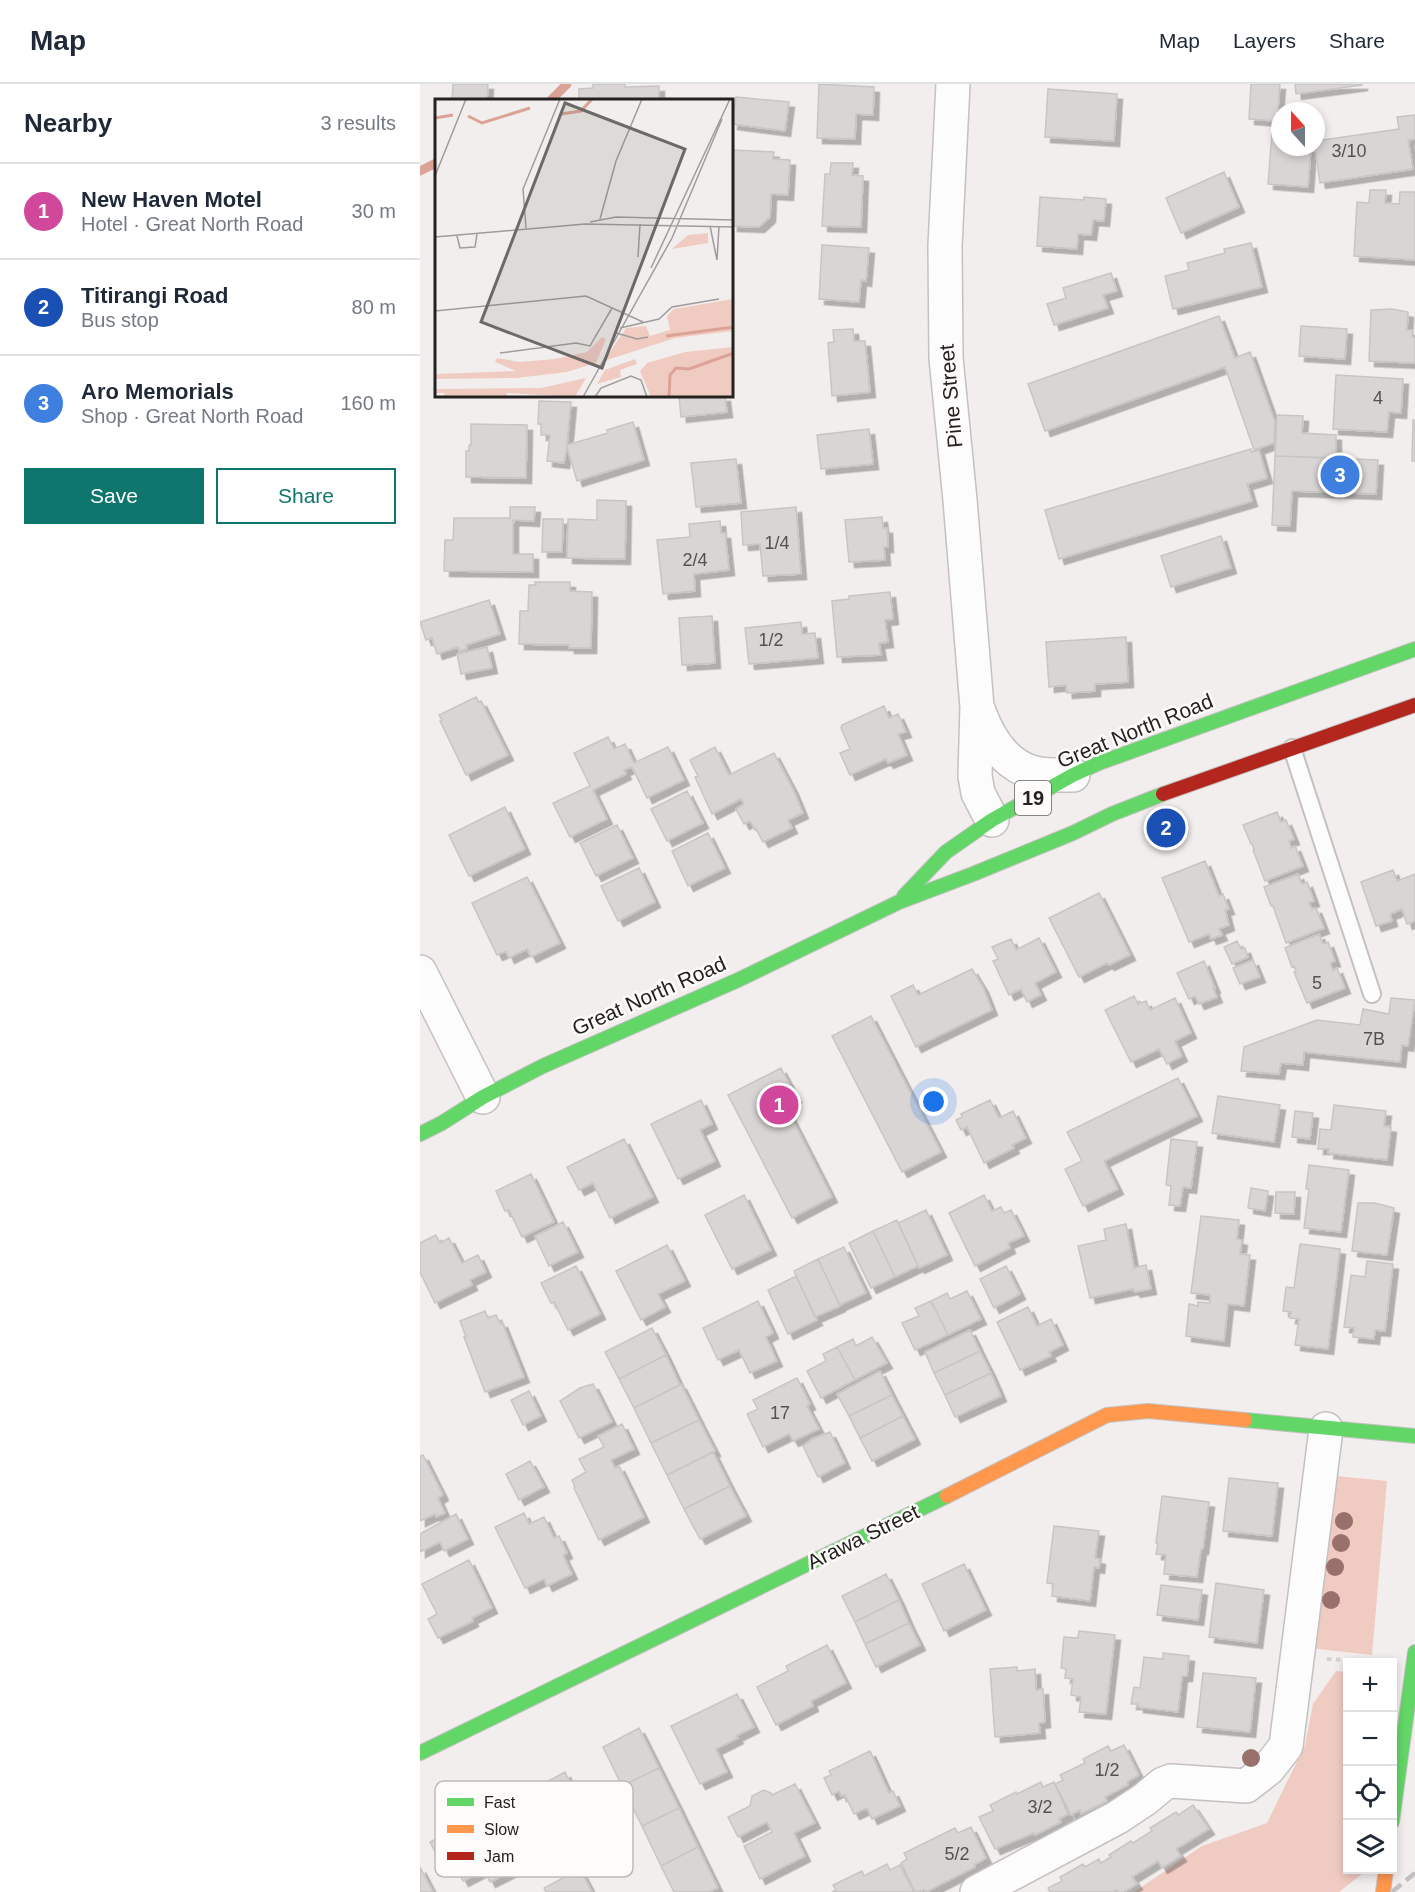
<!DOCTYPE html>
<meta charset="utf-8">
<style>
body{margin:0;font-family:Helvetica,sans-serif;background:#f6f6f7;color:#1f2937}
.controls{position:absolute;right:18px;bottom:18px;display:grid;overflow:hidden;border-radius:0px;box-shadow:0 3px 9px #0003}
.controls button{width:54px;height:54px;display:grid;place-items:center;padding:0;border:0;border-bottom:2px solid #e0e1e3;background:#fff;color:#1f2937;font:30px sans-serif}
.compass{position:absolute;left:851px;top:18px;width:54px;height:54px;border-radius:50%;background:#fff;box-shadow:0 3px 9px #0003;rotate:339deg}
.you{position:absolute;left:514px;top:1018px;width:21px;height:21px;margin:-15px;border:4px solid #fff;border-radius:50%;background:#1a73e8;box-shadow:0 0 0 9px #1a73e833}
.badge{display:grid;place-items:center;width:39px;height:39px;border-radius:50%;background:#0f766e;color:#fff;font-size:20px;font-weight:700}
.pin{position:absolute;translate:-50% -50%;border:3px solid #fff;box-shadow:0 2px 6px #0006}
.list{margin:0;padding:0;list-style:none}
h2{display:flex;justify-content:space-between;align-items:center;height:78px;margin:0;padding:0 24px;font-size:26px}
h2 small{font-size:20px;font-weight:400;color:#747a83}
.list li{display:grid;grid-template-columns:39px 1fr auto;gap:18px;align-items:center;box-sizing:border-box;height:96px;padding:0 24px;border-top:2px solid #e0e1e3}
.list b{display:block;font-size:22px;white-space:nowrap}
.list p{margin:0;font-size:20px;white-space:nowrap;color:#747a83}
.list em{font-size:20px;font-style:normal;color:#747a83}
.actions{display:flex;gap:12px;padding:18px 24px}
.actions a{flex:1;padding:14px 0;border:2px solid #0f766e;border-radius:0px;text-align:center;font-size:21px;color:#0f766e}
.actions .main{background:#0f766e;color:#fff}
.icon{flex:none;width:33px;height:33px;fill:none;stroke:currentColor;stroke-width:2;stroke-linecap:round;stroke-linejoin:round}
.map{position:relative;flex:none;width:995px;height:1808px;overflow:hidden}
header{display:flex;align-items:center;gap:36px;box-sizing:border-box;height:84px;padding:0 30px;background:#fff;border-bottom:2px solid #e0e1e3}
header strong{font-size:28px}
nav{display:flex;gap:33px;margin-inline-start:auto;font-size:21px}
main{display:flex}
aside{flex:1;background:#fff}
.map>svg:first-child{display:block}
.green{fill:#f0cbc2}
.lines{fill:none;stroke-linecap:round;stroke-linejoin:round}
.stream{stroke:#dba396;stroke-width:9}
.building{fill:#d8d5d4;stroke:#c8c5c4;stroke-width:1.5;filter:url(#shadow)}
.lane-casing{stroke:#c4c1c0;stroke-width:20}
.street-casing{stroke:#c4c1c0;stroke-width:36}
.fast-casing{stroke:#c4c1c0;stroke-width:16}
.slow-casing{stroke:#c4c1c0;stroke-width:16}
.jam-casing{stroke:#c4c1c0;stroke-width:16}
.path{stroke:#d3d1d1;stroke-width:4;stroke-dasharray:4.5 4.5;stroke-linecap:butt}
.lane{stroke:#fdfcfc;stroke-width:16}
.street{stroke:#fdfcfc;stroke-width:33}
.fast{stroke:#63d668;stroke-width:14}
.slow{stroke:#ff974d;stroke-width:14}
.jam{stroke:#b3261e;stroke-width:14}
.rail{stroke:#c2c1c1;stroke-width:4.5;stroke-dasharray:12 6;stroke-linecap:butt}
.tree{fill:#99706b}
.labels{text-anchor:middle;stroke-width:5;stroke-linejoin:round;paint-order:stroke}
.number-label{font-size:18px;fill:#545150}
.shield{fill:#fefbfb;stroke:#656262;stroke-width:1.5}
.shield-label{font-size:20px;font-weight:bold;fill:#242121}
.street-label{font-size:21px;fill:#242121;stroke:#fefbfb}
.inset-river{fill:none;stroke:#dba396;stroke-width:3}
.inset-road{fill:none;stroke:#a09c9b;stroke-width:1.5}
.view{fill:#6c6968;fill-opacity:0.15;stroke:#6c6968;stroke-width:3}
.inset-edge{fill:none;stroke:#242121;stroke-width:3}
.key{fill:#fefbfb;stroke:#bdbaba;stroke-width:1.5}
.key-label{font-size:16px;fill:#242121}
</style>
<header>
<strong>Map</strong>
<nav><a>Map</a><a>Layers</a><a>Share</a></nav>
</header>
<main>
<aside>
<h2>Nearby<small>3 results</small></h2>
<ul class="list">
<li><span class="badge" style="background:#d1479c">1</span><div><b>New Haven Motel</b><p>Hotel · Great North Road</p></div><em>30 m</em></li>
<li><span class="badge" style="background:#1a4fb4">2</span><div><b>Titirangi Road</b><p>Bus stop</p></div><em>80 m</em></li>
<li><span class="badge" style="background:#3f7fe0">3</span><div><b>Aro Memorials</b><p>Shop · Great North Road</p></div><em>160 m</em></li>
</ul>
<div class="actions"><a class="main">Save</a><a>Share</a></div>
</aside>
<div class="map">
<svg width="995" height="1808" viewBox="0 0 995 1808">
<defs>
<filter id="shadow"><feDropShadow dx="5.5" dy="5.5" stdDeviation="0" flood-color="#0004"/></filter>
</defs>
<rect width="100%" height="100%" fill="#f2eeed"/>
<path class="green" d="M916,1392L967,1397L952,1571L889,1564Z
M916,1587L927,1588L928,1786H942V1790L919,1808H714L782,1762L847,1739L885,1661L893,1620Z"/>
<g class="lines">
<path class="stream" d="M131,16L147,0
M0,87L16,79"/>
</g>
<path class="building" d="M33,0H68L67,16H32Z
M173,0H205V3L239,2V16H159V5L173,4Z
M399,0L454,3L453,31L436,30L435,55L397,54Z
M831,0H860L857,37L829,35Z
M875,0H942V1L876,10Z
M628,5L697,10L694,57L625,53Z
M316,13L369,18L365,47L312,40Z
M995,31V55L988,56L993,85L900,99L895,63L896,57L979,45L977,33Z
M852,49H860V63H891L888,103L848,100Z
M313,66L354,68L353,75L370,76L368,111L351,110L350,133L339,143L312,142Z
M411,79H433L432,91L443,92L441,143L402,142L405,90H410Z
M804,88L819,123L761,149L746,114Z
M950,106H966L965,119L979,120L980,108H995V176L934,172L937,118L949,119Z
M620,113L664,116V113L686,115L684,137L673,136L671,151L658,150L657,165L617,162Z
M831,159L842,203L753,225L745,192L769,186L767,179L805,169L804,165Z
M402,161L449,164L446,197L441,196L439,218L399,215Z
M691,189L697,207L683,211L688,224L634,241L627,220L646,214L643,204Z
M972,225L988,228L987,246H993L992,253L995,254V279L949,277L951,226Z
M799,232L815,274L830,268L855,338L854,359L834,366L805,283L625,347L608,300Z
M881,242L927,245L925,275L879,272Z
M433,245L434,257H445L450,308L412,312L408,259L414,258L413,246Z
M916,291L983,295L981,329L969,328L967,348L913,345Z
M259,312H305L307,328L261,333Z
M119,317L151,318L147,361L188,349L187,346L213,338L224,376L157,397L147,363L144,379L127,377L130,351H121V340H118Z
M857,331L883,332L882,349L916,351V374L855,372Z
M993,336H995V377H992Z
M51,340L107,341L106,394L46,393V367H49V361H51Z
M449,345L453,380L401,385L397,351Z
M831,365L832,368L839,366L847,394L827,400L832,417L639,475L625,426Z
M855,372L958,376L956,410L872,407L870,442L852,441Z
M316,375L321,419L276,423L271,379Z
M177,416L206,417L205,475L147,474L148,435L177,436Z
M90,423H115L114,437L93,436V470H113V488L24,487L25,456H33L34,434H90Z
M376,423L381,490L343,492L340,460L323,461L321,428Z
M462,433L463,444H467L468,463H464L465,476L429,478L425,436Z
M123,435H143L142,468H122Z
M300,437L301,449H305L309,486L274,490L275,507L243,510L237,456L270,453L269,440Z
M801,452L811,484L751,503L741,472Z
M115,498H150V507L172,508L171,564H149V561L99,560L100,527H108L109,501H116Z
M470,508L473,535L465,536L468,558L459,559L461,571L417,573L412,517L429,515V512Z
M69,516L80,550L46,561L47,565L39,567L38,563L17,570L12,554L6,556L0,538Z
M292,532L295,579L262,581L259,534Z
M381,538L382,550L395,549L398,574L329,580L325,544Z
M706,553L708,598L675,600V607L647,609L646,601L629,603L626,558Z
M67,563L72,584L41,590L37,570Z
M56,613L59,618L61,617L88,671L46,691L20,637L22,636L19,631Z
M464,622L469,634L478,630L486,648L478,650L487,671L468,679L466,675L430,691L420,669L430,665L421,644L422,641Z
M188,653L194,665L205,660L214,679L248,663L264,696L227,714L212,683L204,686L206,690L173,706L187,735L150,753L133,719L170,702L154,669Z
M295,663L309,691L354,669L373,705L383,729L368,736L372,744L343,758L336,745L335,746L330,737L324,740L316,725L324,720L321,715L292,730L275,693L278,692L270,676Z
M267,707L283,739L247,757L231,725Z
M85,723L105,765L49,792L29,751Z
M857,728L861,738L866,736L874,755L869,757L871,764L875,762L883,782L845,797L833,766L834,765L832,760H831L823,741Z
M197,741L213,774L176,792L160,759Z
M288,749L305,784L268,802L252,767Z
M785,777L799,812L803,810L809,825L805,826L809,841L799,845L802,851L791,855L789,850L769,858L742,794Z
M219,784L235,818L198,837L181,802Z
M973,786L977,797L995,790V837L987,840L982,825L970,830L972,837L956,842L941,798Z
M878,790L882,800L887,798L894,817L889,819L892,825L896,824L904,844L866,859L853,822H851L844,803Z
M107,793L140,859L111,873L107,865L89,874L86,867L77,871L52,819Z
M679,809L710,871L689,881L687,879L659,893L629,834Z
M899,850L903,860L908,858L915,877L910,879L913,886L917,884L925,904L887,919L874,888L876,887L874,882L872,883L865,864Z
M619,854L636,888L615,899L621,911L607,918L601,905L589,911L573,877L578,875L572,863L591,855L596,866Z
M817,857L821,865L825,864L828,873L812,880L804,863Z
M833,876L840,893L820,900L813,884Z
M784,877L795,904H793L797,913L779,920L775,912L769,915L757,889Z
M552,885L563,903L572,926L496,963L471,912L493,901L498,911Z
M714,912L718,920L726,917L730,926L755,914L771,949L755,957L762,972L747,980L739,965L711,978L685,926Z
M971,914L995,916L988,962L982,961L980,978L884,968L883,981L861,979L859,990L821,987L824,963L897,936L940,941L943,925L969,930Z
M451,932L521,1068L482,1088L412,952Z
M361,984L376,1013L364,1019L412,1113L372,1134L308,1011Z
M758,994L777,1032L684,1077L698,1105L663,1122L645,1085L662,1077L647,1048Z
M798,1012L860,1021L854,1058L792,1049Z
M281,1016L292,1040L280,1046L295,1077L258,1095L231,1040Z
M570,1016L579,1034L593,1027L606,1054L592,1061L594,1064L564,1079L547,1043L541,1046L536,1036L542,1033L541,1030Z
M914,1021L966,1027L964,1042L971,1043L967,1076L908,1069L909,1065H898L900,1045L911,1046Z
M875,1027L893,1029L890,1055L872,1053Z
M204,1055L233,1113L190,1134L173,1099L159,1106L147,1083Z
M751,1055L777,1058L771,1104L763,1103L760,1122L749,1121L751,1102L746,1101Z
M889,1081L929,1086L921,1148L884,1144L889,1105H886Z
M111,1090L134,1138L102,1153L89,1126L85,1127L76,1107Z
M831,1104L848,1107L845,1127L828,1124Z
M856,1108H875L874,1130L855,1129Z
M324,1111L351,1166L312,1185L285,1131Z
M564,1111L572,1127L581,1123L584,1129L591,1126L604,1152L588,1159L590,1164L555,1182L529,1129Z
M938,1119H955L974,1124L967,1171L932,1167Z
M506,1126L527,1171L499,1184L478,1139Z
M781,1132L819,1136L817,1155L822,1156L820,1170L830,1171L824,1222L808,1220L804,1257L766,1252L769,1220L778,1222V1218L790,1219V1211L771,1209Z
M477,1136L498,1182L475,1193L453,1147Z
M143,1138L158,1168L129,1182L115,1152Z
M706,1140L714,1184L726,1181L731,1205L715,1208L713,1205L670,1214L658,1162L686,1156L684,1145Z
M453,1147L475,1193L451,1204L429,1159Z
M16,1151L20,1159L29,1154L42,1179L58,1171L66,1188L50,1196L52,1201L15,1219L0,1188V1159Z
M880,1160L920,1165L908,1265L875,1261L879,1235L870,1234L871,1228L863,1227L866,1203L874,1204Z
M247,1161L265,1197L238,1210L245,1223L221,1236L196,1187Z
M424,1163L446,1209L420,1221L398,1175Z
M398,1175L420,1222L395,1233L374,1187Z
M947,1177L973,1180L965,1247L955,1246L954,1255L933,1253L934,1244L924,1243L931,1191L945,1193Z
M156,1182L180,1230L148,1246L134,1218L131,1219L121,1199Z
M586,1182L600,1210L574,1224L560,1195Z
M376,1192L397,1236L368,1250L348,1206Z
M547,1207L561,1235L528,1251L511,1217L527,1209L530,1215Z
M338,1217L353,1249L346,1253L357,1277L330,1289L319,1266L298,1276L283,1244Z
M511,1217L528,1251L495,1266L482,1239L499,1232L495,1224Z
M608,1223L617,1242L631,1235L643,1261L629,1268L631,1272L600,1286L577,1238Z
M65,1227L68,1234L76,1231L80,1239L82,1238L104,1293L65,1308L44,1253H46L40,1237Z
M232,1244L246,1271L199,1295L185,1268Z
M550,1246L560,1267L514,1289L505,1268Z
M452,1253L467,1279L435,1296L417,1263L433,1255L436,1262Z
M417,1263L435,1296L401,1314L387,1287L406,1277L403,1270Z
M560,1267L571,1289L525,1311L514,1289Z
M246,1271L260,1301L214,1324L199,1295Z
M460,1287L472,1311L429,1332L417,1310Z
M571,1289L581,1312L535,1333L525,1311Z
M377,1294L390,1320L387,1322L399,1345L373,1357L369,1350L343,1363L327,1330L338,1325L333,1316Z
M173,1300L192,1338L159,1354L140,1317L160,1304Z
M261,1300L279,1336L231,1359L214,1324Z
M109,1307L121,1332L103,1341L91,1316Z
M472,1311L483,1332L440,1354L429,1332Z
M483,1332L495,1355L452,1377L440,1354Z
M279,1336L295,1367L247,1391L231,1359Z
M202,1340L214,1365L191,1376L195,1384L199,1382L224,1433L179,1456L154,1404L155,1403L152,1396L166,1388L159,1375L184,1363L178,1352Z
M410,1348L425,1379L398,1393L383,1362L392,1355Z
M293,1368L310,1402L264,1425L247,1391Z
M3,1371L23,1411L18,1414L25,1429L16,1433L15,1430L0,1437V1372Z
M110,1377L124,1403L99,1416L86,1390Z
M809,1394L858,1399L852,1452L803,1447Z
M310,1402L326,1432L280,1455L264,1425Z
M742,1412L789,1418L783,1465H781L777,1493L744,1490L746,1471L736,1470L738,1459H736Z
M104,1429L109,1440L124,1433L134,1454L139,1452L147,1469L143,1471L152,1490L127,1502L124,1495L105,1504L75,1443Z
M36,1430L48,1455L24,1467L20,1458L0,1468V1450Z
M634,1442L679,1447L675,1474L680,1475L679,1484L674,1483L670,1517L632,1512L633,1500L627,1499Z
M49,1476L72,1524L52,1534L53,1537L18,1554L8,1535L17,1530L2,1500Z
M544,1480L566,1526L524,1547L502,1500Z
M466,1490L479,1516L435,1538L422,1512Z
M796,1499L844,1506L837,1559L789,1553Z
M741,1501L782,1506L778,1536L737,1531Z
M479,1516L489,1539L445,1560L435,1538Z
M489,1539L500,1561L456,1583L445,1560Z
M659,1547L695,1551L686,1630L659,1628L661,1613L651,1611L653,1595L645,1594L646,1585L641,1584L644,1553L658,1554Z
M407,1561L426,1599L391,1617L393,1622L356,1641L337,1603L368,1587L366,1582Z
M743,1569L769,1572L767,1592H762L758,1628L718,1623V1620H711L714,1603L720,1604L724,1573L743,1575Z
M597,1583V1587L615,1585L616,1606L623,1605L625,1638L619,1639L620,1649L575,1653L570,1585Z
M783,1589L836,1594L830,1648L777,1643Z
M317,1610L334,1643L316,1652L318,1654L296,1665L307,1688L280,1700L251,1642Z
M219,1644L239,1684L202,1702L183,1663Z
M704,1661L719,1691L707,1698L708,1701L685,1713L687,1717L661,1730L660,1726L651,1731L635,1700L643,1696L640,1691L665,1679L663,1675L688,1662L691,1667Z
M450,1667L469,1709L473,1707L480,1722L452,1735L447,1724L434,1730L425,1711L421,1712L419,1707L412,1711L404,1694L411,1691L409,1687Z
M239,1684L259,1724L222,1742L202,1702Z
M145,1688L173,1744L155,1752L163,1768L138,1780L137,1778L121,1785L112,1768L127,1761L120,1745L106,1752L101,1739L96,1742L88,1726L96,1723L91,1711L117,1698L119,1702Z
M621,1698L623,1703L634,1698L648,1730L639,1735L641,1738L615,1751L614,1749L575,1765L559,1733L573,1727L570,1721L596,1708L597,1710Z
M375,1700L395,1739L374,1749L385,1772L340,1795L324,1762L352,1748L347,1738L318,1753L308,1733L330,1722L332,1712L344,1706L351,1709L352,1711Z
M773,1721L789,1745L756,1765L761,1772L742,1784L738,1777L712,1793L717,1800L704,1808H698L697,1806L693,1808H630L628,1804L642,1797L640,1793L663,1780L665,1783L679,1775L681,1779L691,1773L689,1771L711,1757L713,1759L732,1747L730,1744L756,1728L758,1731Z
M259,1724L278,1763L241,1782L222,1742Z
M59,1732L65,1743L68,1741L80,1764L82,1763L94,1786L70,1798L64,1786L43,1797L30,1772L20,1777L10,1758L20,1753L18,1748L43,1735L45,1739Z
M551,1743L566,1774L554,1781L555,1783L506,1808L504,1806L495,1808L481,1779L487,1775L484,1769L535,1744L538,1749Z
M278,1763L298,1804L289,1808H254L241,1782Z
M467,1780L470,1786L480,1781L494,1808H412L416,1806L413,1801L442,1787L444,1792Z
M0,1783L13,1808H0Z
M160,1785L172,1808H126L124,1804Z"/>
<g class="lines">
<g class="lane-casing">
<path id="lane" d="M872,664L952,910"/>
</g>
<g class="street-casing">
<path id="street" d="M533,0L525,162L526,274L540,416L557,623L555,692L558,709L572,736
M558,625C568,653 584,682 615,689C627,692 641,691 653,691
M0,888L63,1013
M557,1808L698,1733L725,1715L743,1700L751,1697L826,1702L848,1685L866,1662L906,1345"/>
</g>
<g class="fast-casing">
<path id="fast" d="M484,812L526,768L572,736L653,691L679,679L995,565
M0,1050L22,1039L63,1013L123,982L318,896L479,818L553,790L653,749L692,730L743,710
M825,1336L995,1352
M0,1669L527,1412
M972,1738L995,1568"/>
</g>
<g class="slow-casing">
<path id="slow" d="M527,1412L687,1331L728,1327L825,1336
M963,1808L966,1786"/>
</g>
<g class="jam-casing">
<path id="jam" d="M743,710L995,621"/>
</g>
<path class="path" d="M907,1575L954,1578"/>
<use href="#lane" class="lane"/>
<use href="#street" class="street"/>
<use href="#fast" class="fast"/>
<use href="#slow" class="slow"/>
<use href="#jam" class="jam"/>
<path class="rail" d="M972,1808L995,1789"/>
</g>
<g class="tree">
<circle cx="924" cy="1437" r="9"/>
<circle cx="921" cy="1459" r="9"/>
<circle cx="915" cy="1483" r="9"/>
<circle cx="911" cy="1516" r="9"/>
<circle cx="831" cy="1674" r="9"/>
</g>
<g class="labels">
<g class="number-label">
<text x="929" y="73">3/10</text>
<text x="958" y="320">4</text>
<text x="357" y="465">1/4</text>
<text x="275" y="482">2/4</text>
<text x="351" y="562">1/2</text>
<text x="897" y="905">5</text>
<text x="954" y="961">7B</text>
<text x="360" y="1335">17</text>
<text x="687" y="1692">1/2</text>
<text x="620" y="1729">3/2</text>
<text x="537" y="1776">5/2</text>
</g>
<rect class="shield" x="595" y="697" width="36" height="34" rx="4.5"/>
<g class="shield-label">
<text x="613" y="721">19</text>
</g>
<g class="street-label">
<text transform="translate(531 312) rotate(-95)" y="7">Pine Street</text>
<text transform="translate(715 647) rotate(-22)" y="7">Great North Road</text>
<text transform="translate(229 912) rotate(-24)" y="7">Great North Road</text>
<text transform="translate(443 1453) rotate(-26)" y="7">Arawa Street</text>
</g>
</g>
<g transform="translate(15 15)">
<rect width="298" height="298" fill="#f2eeed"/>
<path d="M273,134V144L237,150L253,136ZM298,200V232L240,239L169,262L191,229L211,227L215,237L235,231L232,217L239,210ZM167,238L171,240L161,264L132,273L81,279L0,280V275L81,272L60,263L62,259L85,263L120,260L152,253ZM298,248V298H216L205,272L212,264L250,253ZM200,260L202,265L185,271L186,278L162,285L170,271ZM151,279L140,298L72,294V298H7L10,294H0V290L106,289Z" fill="#f0cbc2"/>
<path class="inset-river" d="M126,15L146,12L157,0M33,17L47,24L95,9M0,19L18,16M231,237L299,228M234,298L235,276L241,269L254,270L299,254"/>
<path class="inset-road" d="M0,77L31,0M165,120L181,62L207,0M155,123L181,118L299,121M275,127L282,161M91,129L88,90L125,0M22,137L25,149L40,148L42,135M0,138L150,125L299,128M203,158L205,125M282,161L284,127M216,169L295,0M0,212L151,197L208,223M185,229L224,220L237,208L284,200M181,234L202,240L213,238M65,254L141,244L155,247L177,209M148,298L237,139L287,20M160,298L166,289L196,277L206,281L212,298"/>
<path class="view" d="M130,4L250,50L167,269L46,223Z"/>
<rect width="298" height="298" class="inset-edge"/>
</g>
<rect x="15" y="1697" width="198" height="96" rx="9" class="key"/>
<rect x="27" y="1714" width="27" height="8" fill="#63d668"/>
<rect x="27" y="1741" width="27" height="8" fill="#ff974d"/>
<rect x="27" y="1768" width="27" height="8" fill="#b3261e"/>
<g class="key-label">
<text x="64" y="1724">Fast</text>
<text x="64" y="1751">Slow</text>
<text x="64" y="1778">Jam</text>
</g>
</svg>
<div class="controls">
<button>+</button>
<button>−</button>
<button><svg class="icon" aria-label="locate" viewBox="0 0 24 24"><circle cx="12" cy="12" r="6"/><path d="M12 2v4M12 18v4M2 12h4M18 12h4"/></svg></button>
<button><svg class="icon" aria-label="layers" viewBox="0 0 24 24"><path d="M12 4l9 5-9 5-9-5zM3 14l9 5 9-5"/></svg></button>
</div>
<svg class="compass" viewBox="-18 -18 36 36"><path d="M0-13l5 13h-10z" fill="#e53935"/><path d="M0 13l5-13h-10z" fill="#747a83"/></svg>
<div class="you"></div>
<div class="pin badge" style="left:359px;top:1021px;background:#d1479c">1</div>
<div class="pin badge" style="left:746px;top:744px;background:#1a4fb4">2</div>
<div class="pin badge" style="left:920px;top:391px;background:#3f7fe0">3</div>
</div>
</main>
